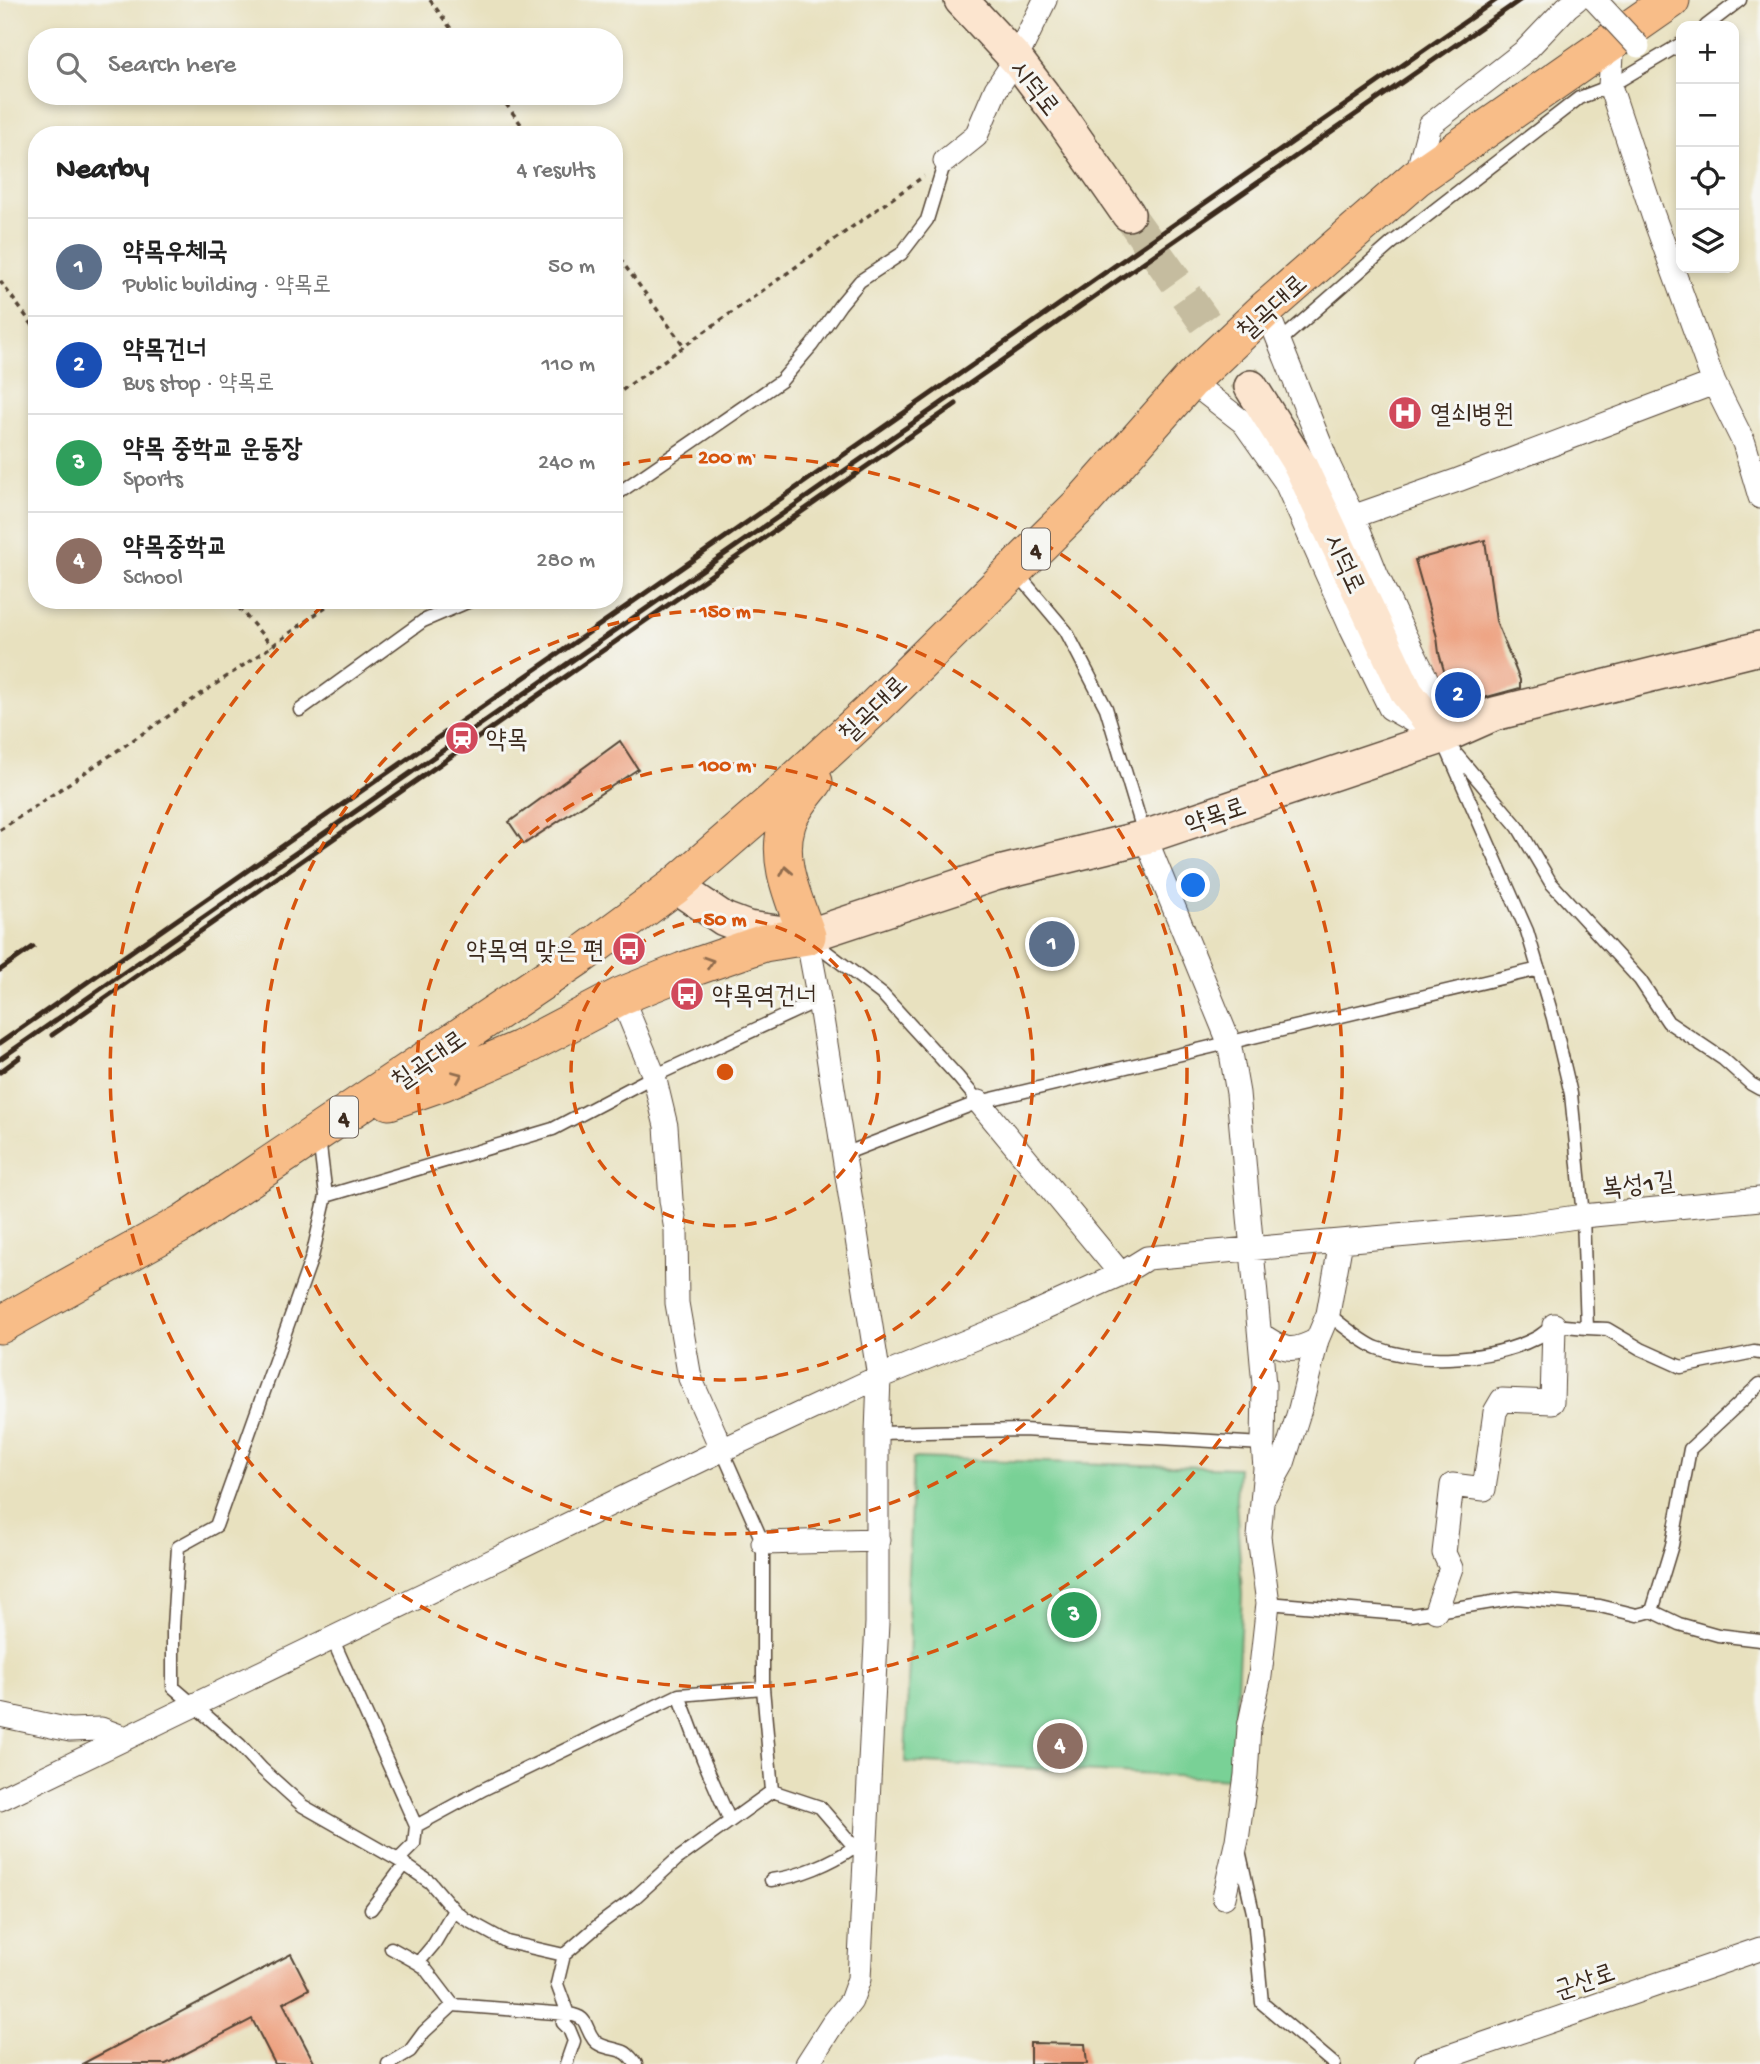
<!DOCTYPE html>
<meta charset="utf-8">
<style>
body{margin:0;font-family:"Gochi Hand","Poor Story",sans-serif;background:#f6f6f6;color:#222}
.controls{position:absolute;right:21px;top:21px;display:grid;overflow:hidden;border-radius:14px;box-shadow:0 4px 10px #0003}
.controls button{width:63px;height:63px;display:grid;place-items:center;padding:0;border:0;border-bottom:2px solid #e0e0e0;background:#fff;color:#222;font:35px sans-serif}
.you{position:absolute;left:1194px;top:886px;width:24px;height:24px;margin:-18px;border:5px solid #fff;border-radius:50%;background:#1a73e8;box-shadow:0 0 0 10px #1a73e833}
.badge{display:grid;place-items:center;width:46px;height:46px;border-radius:50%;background:#d1495b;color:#fff;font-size:23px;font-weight:700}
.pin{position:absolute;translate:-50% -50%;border:4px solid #fff;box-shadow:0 2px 7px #0006}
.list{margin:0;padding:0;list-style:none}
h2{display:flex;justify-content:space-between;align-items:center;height:91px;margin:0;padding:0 28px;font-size:30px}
h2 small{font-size:23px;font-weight:400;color:#767676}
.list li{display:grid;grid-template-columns:46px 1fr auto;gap:21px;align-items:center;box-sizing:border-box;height:98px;padding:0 28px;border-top:2px solid #e0e0e0}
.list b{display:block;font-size:26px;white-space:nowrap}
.list p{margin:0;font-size:23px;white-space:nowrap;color:#767676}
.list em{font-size:23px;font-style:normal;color:#767676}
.icon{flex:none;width:38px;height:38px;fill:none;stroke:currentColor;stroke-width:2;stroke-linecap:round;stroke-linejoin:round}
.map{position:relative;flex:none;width:1760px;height:2064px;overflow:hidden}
.search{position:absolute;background:#fff;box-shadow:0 4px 10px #0003;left:28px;top:28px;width:595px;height:77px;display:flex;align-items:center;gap:18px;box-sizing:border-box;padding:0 24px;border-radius:28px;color:#767676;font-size:26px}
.panel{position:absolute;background:#fff;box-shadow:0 4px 10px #0003;left:28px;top:126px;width:595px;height:483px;border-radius:28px}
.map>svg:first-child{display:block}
.green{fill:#79d196;stroke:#5a7e5a;stroke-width:2}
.building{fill:#ed9e7b}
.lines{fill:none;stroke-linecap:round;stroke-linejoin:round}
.secondary-tunnel{stroke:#c5bc9f;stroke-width:33;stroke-dasharray:33 17;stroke-linecap:butt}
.lane-casing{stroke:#554536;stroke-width:15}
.street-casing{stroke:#554536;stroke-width:25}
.secondary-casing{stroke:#554536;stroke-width:36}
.primary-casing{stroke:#554536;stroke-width:39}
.path{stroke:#554536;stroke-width:3.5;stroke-dasharray:5 5;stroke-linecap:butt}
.lane{stroke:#fff;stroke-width:12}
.street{stroke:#fff;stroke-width:23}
.secondary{stroke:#fce5cf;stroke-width:33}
.primary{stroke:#f8bd88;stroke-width:37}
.rail{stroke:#3b2a1e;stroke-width:5}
.street-bridge-casing{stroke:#554536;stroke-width:25;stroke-linecap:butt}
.street-bridge{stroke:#fff;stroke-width:23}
.oneway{stroke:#906c4e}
.ring{fill:none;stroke:#d7540e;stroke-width:3.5;stroke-dasharray:12 9}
.labels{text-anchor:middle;stroke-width:6;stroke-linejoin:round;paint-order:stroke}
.shield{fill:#f6f6f2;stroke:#73675e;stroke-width:2}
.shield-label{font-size:24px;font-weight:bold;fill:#3b2a1e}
.street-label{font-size:26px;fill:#3b2a1e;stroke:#f6f6f2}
.poi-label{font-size:26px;fill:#3b2a1e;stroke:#f6f6f2;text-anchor:start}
.centre{fill:#d7540e;stroke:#f6f6f2;stroke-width:3.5}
.ring-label{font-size:21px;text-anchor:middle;font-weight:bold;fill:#d7540e;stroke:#f6f6f2;stroke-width:6;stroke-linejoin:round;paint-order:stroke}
</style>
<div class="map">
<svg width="1760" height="2064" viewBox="0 0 1760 2064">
<rect width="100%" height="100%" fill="#f6f6f2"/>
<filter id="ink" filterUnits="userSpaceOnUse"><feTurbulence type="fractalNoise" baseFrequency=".0143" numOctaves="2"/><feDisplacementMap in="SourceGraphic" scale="14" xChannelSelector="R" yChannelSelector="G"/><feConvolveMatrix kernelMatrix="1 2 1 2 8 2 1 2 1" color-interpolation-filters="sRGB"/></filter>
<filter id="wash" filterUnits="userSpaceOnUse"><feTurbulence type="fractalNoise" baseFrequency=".00686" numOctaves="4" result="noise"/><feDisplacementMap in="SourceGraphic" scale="28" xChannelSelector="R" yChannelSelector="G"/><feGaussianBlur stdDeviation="1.57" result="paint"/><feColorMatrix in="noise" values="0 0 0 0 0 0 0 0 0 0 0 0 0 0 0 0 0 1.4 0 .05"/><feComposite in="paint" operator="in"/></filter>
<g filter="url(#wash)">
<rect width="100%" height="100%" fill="#e8e1bf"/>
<path class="green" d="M913,1458L1238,1468L1236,1499L1242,1595L1232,1779L905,1762L910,1635L907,1596Z"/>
<g id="blocks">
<path class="building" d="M1485,540L1496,621L1520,680V688L1454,706L1439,653L1437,637L1415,560Z
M620,741L638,769L524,844L509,822Z
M291,1954L309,1989L283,2003L315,2064H275L252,2019L166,2064H82Z
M1030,2043L1085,2044L1087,2064H1030Z"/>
</g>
</g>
<g filter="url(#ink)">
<use href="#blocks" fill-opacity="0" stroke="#554536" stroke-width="2"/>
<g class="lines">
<path class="secondary-tunnel" d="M1128,214L1251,387"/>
<g class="lane-casing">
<path id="lane" d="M1706,26L1740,0
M1279,342L1392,243L1579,98L1610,86L1681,44
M614,496L781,381L812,345L840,305L860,281L901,254L927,220L945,161
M1017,573L1066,631L1106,708L1145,837
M300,710L423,621L472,600
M1442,738L1527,931L1553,1018L1571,1094L1583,1216L1587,1328L1607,1329L1641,1349L1681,1367L1754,1352L1760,1353
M1451,748L1518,827L1551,883L1640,980L1668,1022L1723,1059L1751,1084L1760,1089
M811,940L883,995L958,1077L979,1102
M319,1138L326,1196L312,1257L216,1526L178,1547L173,1627V1687L240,1745L262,1769L303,1806L398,1860L430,1882L454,1910L465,1919L507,1942L564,1955L557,1984L568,2014L453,2005L424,2032L410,2051L388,2064
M844,1154L979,1102L1539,969
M326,1196L553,1129L654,1076L819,1000
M1328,1314C1341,1324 1363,1343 1377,1348C1422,1365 1493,1360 1536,1338C1542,1335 1548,1329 1554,1325L1587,1328
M877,1433L1023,1430L1263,1444
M1268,1603L1412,1615L1517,1598L1600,1606L1637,1615L1652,1611L1679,1624L1718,1635L1760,1640
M1652,1611L1672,1545L1690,1449L1760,1384
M332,1638L416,1826L484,1789L679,1695L763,1688
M679,1695L703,1759L730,1821
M772,1791L820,1807L864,1858
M1239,1850L1254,1917L1262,2003L1334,2064
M398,1860L414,1844L416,1826
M771,1880C798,1877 832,1863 854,1847
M371,1909L405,1864
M391,1948L418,1963
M564,1955L601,1923L632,1900L676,1860L772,1791L763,1688V1543L722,1450
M453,2005L424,1967L418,1963L434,1944L454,1910
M566,2064L574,2041L569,2029L563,2023L568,2014C590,2017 583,2026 594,2040C600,2048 615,2048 624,2052C629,2054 632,2059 636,2064"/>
</g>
<g class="street-casing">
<path id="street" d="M1613,40L1610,86L1653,215L1714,383L1744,443L1760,497
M945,161L976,136L996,89L1016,59L1045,0
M1416,178L1430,125L1526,50L1567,7L1576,0
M1266,309L1329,466L1356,523L1376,573L1405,636L1430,686L1440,727
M1190,381L1244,423L1285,481L1351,628L1390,708L1429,730
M1352,517L1458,480L1714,383
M1145,837L1229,1042L1238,1093L1264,1385L1263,1444L1265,1468L1259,1537L1268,1603L1260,1676L1249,1727L1246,1775L1237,1840L1224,1897
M807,936L819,1000L879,1377L877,1433V1623L859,1979L851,2001L832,2025L807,2064
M621,996L654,1076L666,1126L671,1200L676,1230L677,1303L690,1378L722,1450
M979,1102L1121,1274
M1260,1334C1284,1350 1290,1354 1317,1340
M1265,1495L1283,1463L1300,1409L1317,1340L1328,1314L1341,1241
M763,1543L878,1540
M1436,1611L1451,1568L1444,1553L1452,1485L1484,1489L1495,1412L1502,1400L1552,1402L1554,1325
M0,1715L70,1730L101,1729L125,1738
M0,1799L722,1450L879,1377L1019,1320L1121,1274L1147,1258L1521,1225L1583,1216L1760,1199
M1426,2064L1760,1949"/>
</g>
<g class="secondary-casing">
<path id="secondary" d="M961,0L1016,59L1061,118L1128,214
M1251,387L1300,465L1407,693L1442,737
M675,886L724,919L748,928L807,936L995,874L1145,837L1442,737L1494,714L1760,648"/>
</g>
<g class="primary-casing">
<path id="primary" d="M389,1101L443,1082L520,1049L621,996L683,971L764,943L807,936C795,901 775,862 787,824C791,810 804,794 814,782
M0,1325L183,1223L583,954L675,886L772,802L874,708L1082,503L1190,381L1266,309L1416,178L1671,0"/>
</g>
<path class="path" d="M430,0L457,37
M500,96L529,135
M614,251L684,346
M0,281L37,331
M614,396L924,176
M232,600L272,646
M0,830L272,646L335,600"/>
<use href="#lane" class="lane"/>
<use href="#street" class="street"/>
<use href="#secondary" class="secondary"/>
<use href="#primary" class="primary"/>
<path class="rail" d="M0,970L33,947
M52,1035L956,404
M0,1043L1496,0
M0,1059L1520,0
M0,1072L20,1057"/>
<g class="street-bridge-casing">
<path id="street-bridge" d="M1595,0L1638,46"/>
</g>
<use href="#street-bridge" class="street-bridge"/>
</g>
<defs><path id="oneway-chevron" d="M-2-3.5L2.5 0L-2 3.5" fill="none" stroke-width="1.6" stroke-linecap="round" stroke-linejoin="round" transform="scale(1.75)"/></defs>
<g class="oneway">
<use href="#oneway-chevron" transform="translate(786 871) rotate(-101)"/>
<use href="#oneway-chevron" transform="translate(709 962) rotate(-18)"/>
<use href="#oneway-chevron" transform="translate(458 1076) rotate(-23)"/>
</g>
</g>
<g class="ring">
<circle cx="725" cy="1072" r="154"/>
<circle cx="725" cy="1072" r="308"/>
<circle cx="725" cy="1072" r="462"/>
<path d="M618 465A616 616 0 1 1 325 604"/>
</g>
<defs>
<g id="hospital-disc" transform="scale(1.75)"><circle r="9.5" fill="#d1495b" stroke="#f6f6f2"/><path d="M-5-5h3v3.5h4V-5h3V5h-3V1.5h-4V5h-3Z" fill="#fff"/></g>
<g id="station-disc" transform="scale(1.75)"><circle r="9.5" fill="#d1495b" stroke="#f6f6f2"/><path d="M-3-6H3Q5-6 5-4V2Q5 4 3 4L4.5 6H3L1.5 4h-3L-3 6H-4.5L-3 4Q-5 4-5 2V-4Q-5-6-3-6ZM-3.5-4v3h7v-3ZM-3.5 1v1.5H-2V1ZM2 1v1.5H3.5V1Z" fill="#fff"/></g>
<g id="bus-disc" transform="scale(1.75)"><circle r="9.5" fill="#d1495b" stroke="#f6f6f2"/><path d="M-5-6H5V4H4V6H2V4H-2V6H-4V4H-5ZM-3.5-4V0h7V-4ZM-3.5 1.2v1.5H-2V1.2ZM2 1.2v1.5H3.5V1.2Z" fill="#fff"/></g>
</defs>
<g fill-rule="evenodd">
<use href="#hospital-disc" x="1405" y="413"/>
<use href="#station-disc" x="462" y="738"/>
<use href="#bus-disc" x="629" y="949"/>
<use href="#bus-disc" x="687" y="994"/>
</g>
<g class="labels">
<g class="shield">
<rect x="1022" y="528.5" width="28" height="41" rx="5"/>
<rect x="330" y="1096.5" width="28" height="41" rx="5"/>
</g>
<g class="shield-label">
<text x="1036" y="557">4</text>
<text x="344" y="1125">4</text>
</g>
<g class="street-label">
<text transform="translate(1036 87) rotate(52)" y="9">시덕로</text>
<text transform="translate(1271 306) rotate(-42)" y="9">칠곡대로</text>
<text transform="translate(1346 563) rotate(65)" y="9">시덕로</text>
<text transform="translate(872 708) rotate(-44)" y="9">칠곡대로</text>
<text transform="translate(1215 814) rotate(-19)" y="9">약목로</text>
<text transform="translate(428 1059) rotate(-35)" y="9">칠곡대로</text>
<text transform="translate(1638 1183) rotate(-6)" y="9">복성1길</text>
<text transform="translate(1584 1980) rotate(-19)" y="9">군산로</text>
</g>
<g class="poi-label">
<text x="1430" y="422">열쇠병원</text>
<text x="486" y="747">약목</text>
<text x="604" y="958" text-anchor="end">약목역 맞은 편</text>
<text x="712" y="1003">약목역건너</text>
</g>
</g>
<circle cx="725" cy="1072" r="10" class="centre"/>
<g class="ring-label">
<text x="725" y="463">200 m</text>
<text x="725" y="617">150 m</text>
<text x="725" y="771">100 m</text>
<text x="725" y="925">50 m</text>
</g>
</svg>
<div class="controls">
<button>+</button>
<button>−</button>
<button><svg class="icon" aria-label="locate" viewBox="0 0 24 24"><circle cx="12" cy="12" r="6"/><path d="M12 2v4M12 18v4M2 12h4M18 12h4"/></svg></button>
<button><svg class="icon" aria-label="layers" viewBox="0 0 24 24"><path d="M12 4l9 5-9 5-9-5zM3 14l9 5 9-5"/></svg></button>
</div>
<div class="you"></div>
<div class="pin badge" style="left:1052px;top:944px;background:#5c6f8a">1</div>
<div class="pin badge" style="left:1458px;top:695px;background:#1a4fb4">2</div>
<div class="pin badge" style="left:1074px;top:1615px;background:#2e9e5b">3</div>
<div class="pin badge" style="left:1060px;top:1746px;background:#8d6e63">4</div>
<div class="search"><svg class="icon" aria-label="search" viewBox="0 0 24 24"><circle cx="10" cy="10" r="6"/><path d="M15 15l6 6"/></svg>Search here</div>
<section class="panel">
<h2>Nearby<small>4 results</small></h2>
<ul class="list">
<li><span class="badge" style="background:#5c6f8a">1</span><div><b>약목우체국</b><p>Public building · 약목로</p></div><em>50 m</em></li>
<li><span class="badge" style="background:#1a4fb4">2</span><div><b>약목건너</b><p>Bus stop · 약목로</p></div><em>110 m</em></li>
<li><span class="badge" style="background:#2e9e5b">3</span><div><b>약목 중학교 운동장</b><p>Sports</p></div><em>240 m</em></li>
<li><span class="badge" style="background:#8d6e63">4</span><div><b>약목중학교</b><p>School</p></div><em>280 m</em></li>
</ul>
</section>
</div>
